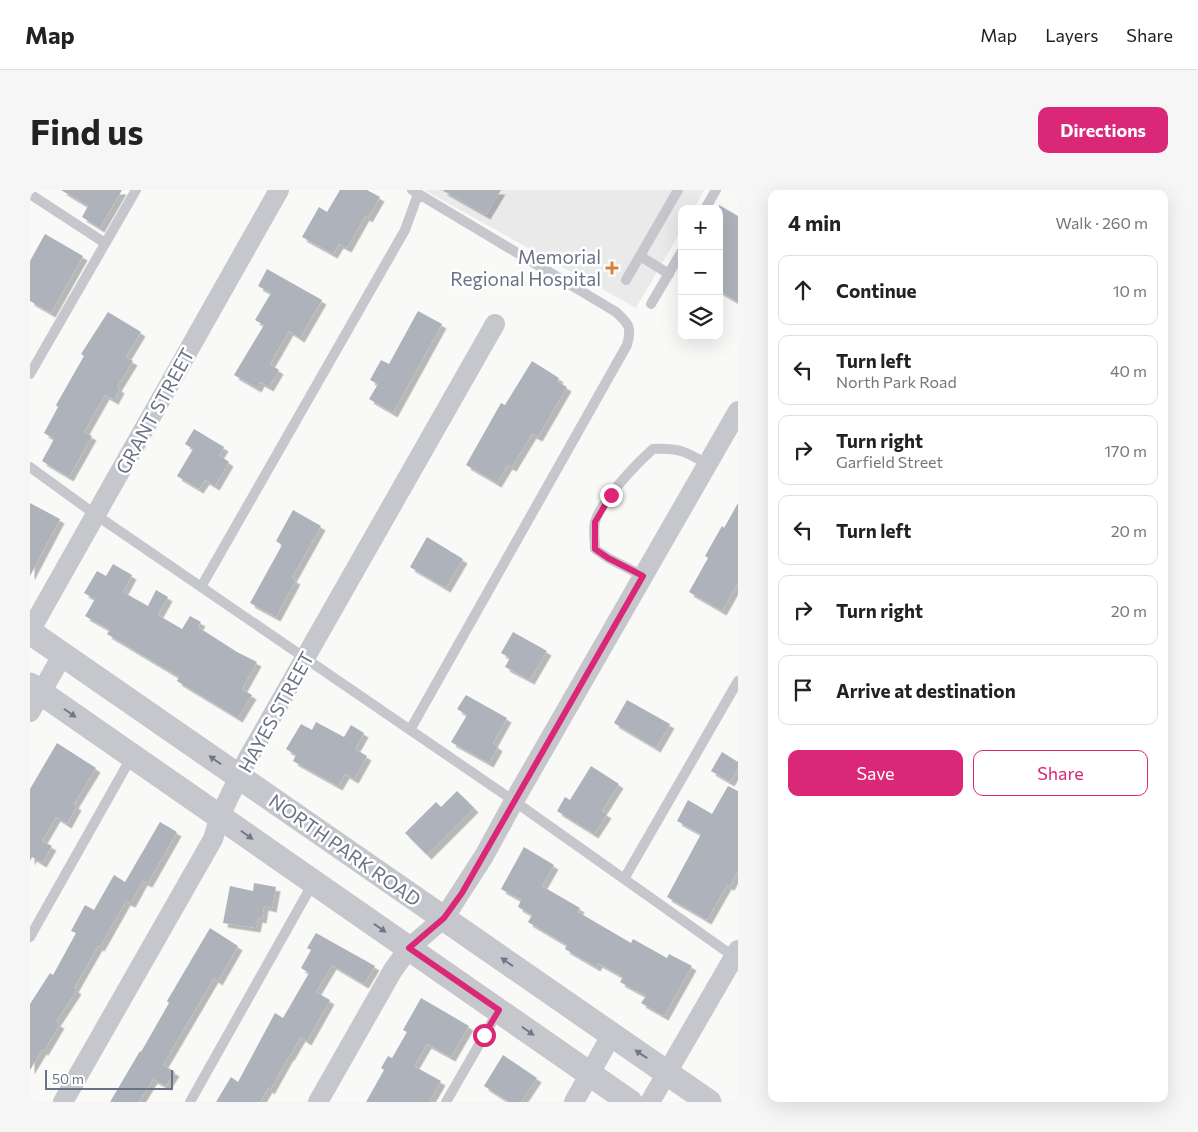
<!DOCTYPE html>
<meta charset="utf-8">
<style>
body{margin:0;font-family:Commissioner,sans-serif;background:#f6f6f6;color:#222}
.controls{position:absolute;right:15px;top:15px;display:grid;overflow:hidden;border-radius:10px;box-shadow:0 5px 20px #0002}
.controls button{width:45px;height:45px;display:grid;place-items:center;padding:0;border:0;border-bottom:1px solid #e0e0e0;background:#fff;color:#222;font:25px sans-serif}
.scale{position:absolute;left:15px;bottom:12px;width:128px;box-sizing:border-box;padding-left:5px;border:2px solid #6a7386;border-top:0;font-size:14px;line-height:18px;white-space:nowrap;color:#6a7386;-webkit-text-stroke:4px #fff;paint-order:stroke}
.stop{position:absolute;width:15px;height:15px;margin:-11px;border:4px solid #db2777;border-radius:50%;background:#fff}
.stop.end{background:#db2777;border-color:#fff;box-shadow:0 1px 5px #0008}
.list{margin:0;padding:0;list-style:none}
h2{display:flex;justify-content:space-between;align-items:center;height:65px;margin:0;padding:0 20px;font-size:21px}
h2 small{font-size:16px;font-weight:400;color:#767676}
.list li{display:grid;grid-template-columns:32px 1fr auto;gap:15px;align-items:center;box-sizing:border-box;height:70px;margin:0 10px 10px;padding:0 10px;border:1px solid #e0e0e0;border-radius:10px}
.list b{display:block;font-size:19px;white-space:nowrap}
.list p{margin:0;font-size:16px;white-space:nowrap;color:#767676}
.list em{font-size:16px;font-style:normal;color:#767676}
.actions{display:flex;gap:10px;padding:15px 20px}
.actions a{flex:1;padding:11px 0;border:1px solid #db2777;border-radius:10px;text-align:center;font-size:18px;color:#db2777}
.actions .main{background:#db2777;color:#fff}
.icon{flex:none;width:28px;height:28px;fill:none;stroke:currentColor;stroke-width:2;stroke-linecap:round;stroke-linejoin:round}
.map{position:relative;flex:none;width:708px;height:912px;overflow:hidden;border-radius:10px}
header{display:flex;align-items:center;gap:30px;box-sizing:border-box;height:70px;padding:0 25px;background:#fff;border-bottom:1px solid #e0e0e0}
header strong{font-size:24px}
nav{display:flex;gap:28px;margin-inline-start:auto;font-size:18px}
.intro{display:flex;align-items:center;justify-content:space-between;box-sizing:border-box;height:120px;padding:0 30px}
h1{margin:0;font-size:35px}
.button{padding:12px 22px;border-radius:10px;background:#db2777;color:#fff;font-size:18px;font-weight:700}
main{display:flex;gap:30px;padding:0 30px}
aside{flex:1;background:#fff;border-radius:10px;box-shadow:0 5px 20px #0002}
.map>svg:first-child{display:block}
.built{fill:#eaeaea}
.building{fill:#aeb3bb;filter:url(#shadow)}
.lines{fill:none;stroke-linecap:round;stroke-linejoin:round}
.service{stroke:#c5c7cc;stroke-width:10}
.minor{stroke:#c5c7cc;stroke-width:20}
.tertiary{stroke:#c5c7cc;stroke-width:25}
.oneway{fill:#6f778a}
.route{stroke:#db2777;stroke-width:6}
.poi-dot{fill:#d98137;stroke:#fff;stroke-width:2}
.labels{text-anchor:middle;stroke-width:5;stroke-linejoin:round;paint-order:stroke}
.poi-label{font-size:19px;fill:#6a7386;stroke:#fff;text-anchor:end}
.street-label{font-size:19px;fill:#6a7386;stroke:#fff}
</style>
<header>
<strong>Map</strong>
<nav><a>Map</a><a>Layers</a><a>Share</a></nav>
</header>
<div class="intro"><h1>Find us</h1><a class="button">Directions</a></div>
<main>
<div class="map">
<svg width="708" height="912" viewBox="0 0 708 912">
<defs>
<filter id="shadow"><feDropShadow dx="4.5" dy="4.5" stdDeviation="0" flood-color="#0004"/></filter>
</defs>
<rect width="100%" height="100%" fill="#f9f9f7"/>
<path class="built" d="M394,0H674L664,19H652V39L606,118Z"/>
<path class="building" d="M31,0H92L70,38L52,27L58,16Z
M310,0H337L350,7L338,28L335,26L317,58L309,54L303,64L272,47L289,17L297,22Z
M412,0H471L456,25Z
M689,15L708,26V112L689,101Z
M15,44L53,66L21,123L0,111V71Z
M237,79L292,110L270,148L259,141L240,174L249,180L239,197L230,192L227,198L204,185L234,135L225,130L241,103L228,96Z
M388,121L412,134L363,223L339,209L348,194L340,190L351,170L359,174Z
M78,122L111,142L96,167L103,171L87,197L90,199L84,210L75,205L54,242L62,246L39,287L12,271L24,249L14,243L28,217L26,215L54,166L51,164Z
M502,171L529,188L527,191L537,197L508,247L502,244L482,277L478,275L467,293L436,275L471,213L475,215Z
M164,239L194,257L189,265L199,272L185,296L175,290L169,299L147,286L163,259L155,254Z
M0,313L30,329L0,386Z
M708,313V393L692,421L659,402L678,368L675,366L692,336L694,338Z
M263,320L291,336L262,388L266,390L246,427L220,413L252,355L246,351Z
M397,347L433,369L416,398L380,377Z
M83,374L102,385L93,402L118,416L126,400L138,407L128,425L152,439L160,426L171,432L168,437L207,462L227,472L212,499L222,505L208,528L147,491L149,487L77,444L80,440L55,426L65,409L54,403L67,381L76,386Z
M483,442L517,461L500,490L475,477L480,468L471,463Z
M436,505L477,528L463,553L468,557L459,573L421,552L437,525L427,519Z
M597,510L640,534L626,558L584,533Z
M286,532L314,547L321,535L334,543L325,559L337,566L324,589L315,584L308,596L263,571L266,565L256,559L271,534L282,540Z
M27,553L66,578L44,614L47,616L37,634L26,627L12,651L22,656L12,673L2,667L0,671V599Z
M692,562L708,572V578L700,592L681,581Z
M561,576L589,594L572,621L577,624L564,644L527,621L535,607L540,610Z
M698,596L708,601V681L700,696L697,695L677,730L637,707L671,644L647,631L658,610L682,624Z
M427,601L444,618L397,665L375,643L406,612L411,617Z
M130,632L147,642L118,693L113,691L101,713L96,711L70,757L68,756L44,798L47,800L26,832L30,834L14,861L12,860L0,880V814L20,783L23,785L46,743L41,741L55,715L64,720L84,685L95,692Z
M494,657L524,675L512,696L550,718L548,722L601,753L603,749L637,768L639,764L662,776L634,826L611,813L616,806L590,792L593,787L568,773L566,777L535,759L537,755L498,732L502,725L488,717L491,710L471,699Z
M224,693L246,697L242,718L234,716L232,729L228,728L226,738L193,733L200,696L223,701Z
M180,738L208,756L188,791L184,788L133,875L145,882L136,896L123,889L109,912H80L110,861L111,862L139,813L137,811Z
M286,743L345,776L334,794L302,775L286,802L300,810L277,851L271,847L260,866H259L240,900L238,898L230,912H186L201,887L208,892L245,823L253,828L279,783L271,778L281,760L277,758Z
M391,808L439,836L421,867L397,854L384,876L411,891L399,912H336L354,880L351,878L358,866L362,868L377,842L373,840Z
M473,865L507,888L491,912H479L454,896Z"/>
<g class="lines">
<path class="service" d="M0,4L75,53
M675,19L686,0
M610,66L639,84
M596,90L648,0
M621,114L652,61
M0,184L106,0
M0,277L66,325L484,611L707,769
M613,386L578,368L565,359C565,351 563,339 565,332C571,311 606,274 623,259C649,258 655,261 677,274
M171,397L375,40L388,4
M380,540L597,155C602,137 599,134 586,122L382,0
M594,689L708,491
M0,747L102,566
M160,912L283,693
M416,912L469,820"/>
<path class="minor" d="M0,441L249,0
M0,522L33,464
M33,912L183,649L190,626L217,570L465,134
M288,912L363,780L379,758L414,728L454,666L484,611L708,221
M544,912L582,844
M620,912L708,760"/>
<path class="tertiary" d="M0,442L679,912
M0,495L600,912"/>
</g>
<defs><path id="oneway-solid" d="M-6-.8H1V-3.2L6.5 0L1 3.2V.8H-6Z" transform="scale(1.25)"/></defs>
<g class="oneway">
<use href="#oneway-solid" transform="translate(40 523) rotate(35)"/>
<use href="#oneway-solid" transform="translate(185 570) rotate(-145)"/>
<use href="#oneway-solid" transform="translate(217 645) rotate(35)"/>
<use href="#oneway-solid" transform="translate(350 738) rotate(35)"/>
<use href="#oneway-solid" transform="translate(477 772) rotate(-145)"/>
<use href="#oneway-solid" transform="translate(498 841) rotate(35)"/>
<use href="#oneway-solid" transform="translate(611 864) rotate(-146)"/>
</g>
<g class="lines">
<path class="route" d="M454,845L469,820L379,758L414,728L432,703L613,386L578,368L565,359V332L581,305"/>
</g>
<path class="poi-dot" d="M579.5 70.5h5v5h5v5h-5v5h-5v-5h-5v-5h5z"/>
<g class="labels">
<g class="poi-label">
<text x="571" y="74">Memorial<tspan x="571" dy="22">Regional Hospital</tspan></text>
</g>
<g class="street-label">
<text transform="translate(125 221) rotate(-61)" y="7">GRANT STREET</text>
<text transform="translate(246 522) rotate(-61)" y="7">HAYES STREET</text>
<text transform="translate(315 660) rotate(35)" y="7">NORTH PARK ROAD</text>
</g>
</g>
</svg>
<div class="controls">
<button>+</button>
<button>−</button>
<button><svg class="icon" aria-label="layers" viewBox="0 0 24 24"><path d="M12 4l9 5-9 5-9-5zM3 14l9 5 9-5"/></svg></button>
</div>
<div class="scale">50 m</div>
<div class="stop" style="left:454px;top:845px"></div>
<div class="stop end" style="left:581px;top:305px"></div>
</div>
<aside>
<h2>4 min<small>Walk · 260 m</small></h2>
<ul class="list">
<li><svg class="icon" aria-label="ahead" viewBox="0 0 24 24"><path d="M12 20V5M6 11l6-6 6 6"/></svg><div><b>Continue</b></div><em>10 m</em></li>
<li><svg class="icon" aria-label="left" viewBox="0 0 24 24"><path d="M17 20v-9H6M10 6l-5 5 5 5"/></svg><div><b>Turn left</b><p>North Park Road</p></div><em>40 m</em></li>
<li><svg class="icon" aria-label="right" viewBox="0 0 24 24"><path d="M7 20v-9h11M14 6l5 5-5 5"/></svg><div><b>Turn right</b><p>Garfield Street</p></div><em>170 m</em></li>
<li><svg class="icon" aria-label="left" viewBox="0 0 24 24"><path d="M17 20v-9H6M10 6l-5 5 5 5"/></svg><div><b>Turn left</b></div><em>20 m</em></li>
<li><svg class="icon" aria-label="right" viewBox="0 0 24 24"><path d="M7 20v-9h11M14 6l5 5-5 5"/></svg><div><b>Turn right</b></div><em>20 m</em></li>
<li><svg class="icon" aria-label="arrive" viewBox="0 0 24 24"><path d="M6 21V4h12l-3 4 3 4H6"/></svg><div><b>Arrive at destination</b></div></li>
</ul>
<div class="actions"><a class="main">Save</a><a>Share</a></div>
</aside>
</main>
